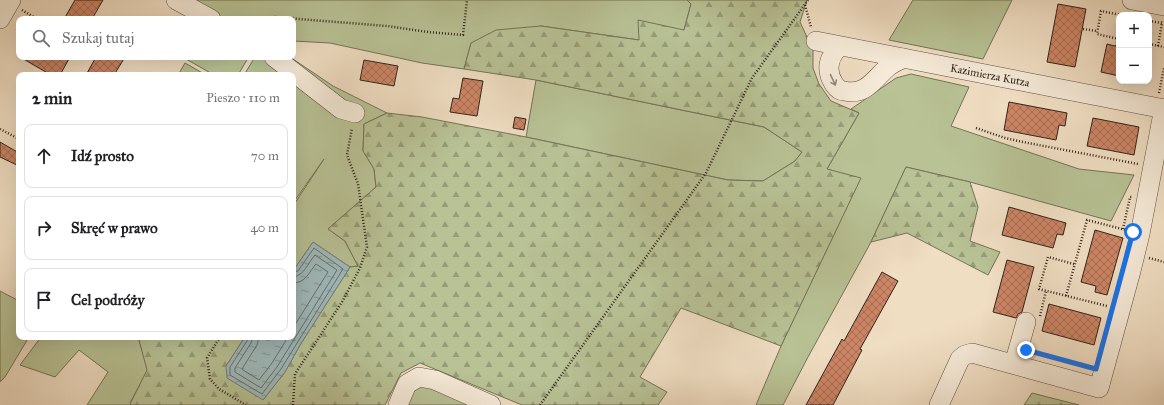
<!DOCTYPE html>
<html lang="pl">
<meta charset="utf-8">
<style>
body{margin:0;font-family:"IM FELL Great Primer",serif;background:#f2f2f2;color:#202124}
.controls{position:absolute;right:12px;top:12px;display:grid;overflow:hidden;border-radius:8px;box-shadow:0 4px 16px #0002}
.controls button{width:36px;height:36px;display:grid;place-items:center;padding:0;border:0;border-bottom:1px solid #e0e0e0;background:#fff;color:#202124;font:20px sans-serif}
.stop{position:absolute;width:12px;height:12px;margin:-9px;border:3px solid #1a73e8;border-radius:50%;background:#fff}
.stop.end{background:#1a73e8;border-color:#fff;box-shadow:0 1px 4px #0008}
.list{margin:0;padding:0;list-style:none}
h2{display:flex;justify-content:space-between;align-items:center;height:52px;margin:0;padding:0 16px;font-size:17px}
h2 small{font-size:13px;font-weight:400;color:#757577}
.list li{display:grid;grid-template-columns:26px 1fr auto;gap:12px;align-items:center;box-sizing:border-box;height:64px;margin:0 8px 8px;padding:0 8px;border:1px solid #e0e0e0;border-radius:8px}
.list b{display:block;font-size:15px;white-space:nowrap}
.list em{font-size:13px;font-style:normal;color:#757577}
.icon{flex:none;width:22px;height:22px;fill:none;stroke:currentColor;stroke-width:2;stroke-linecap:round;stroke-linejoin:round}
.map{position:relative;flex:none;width:1164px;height:405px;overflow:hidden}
.search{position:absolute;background:#fff;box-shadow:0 4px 16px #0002;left:16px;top:16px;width:280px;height:44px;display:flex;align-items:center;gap:10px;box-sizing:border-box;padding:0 14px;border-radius:8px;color:#757577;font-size:15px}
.panel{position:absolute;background:#fff;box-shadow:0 4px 16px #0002;left:16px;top:72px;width:280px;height:268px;border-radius:8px}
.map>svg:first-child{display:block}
.green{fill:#b8c295;stroke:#747359}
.forest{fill:url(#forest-firs);stroke:#747359}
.water{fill:url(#water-ripples);stroke:#727e7c}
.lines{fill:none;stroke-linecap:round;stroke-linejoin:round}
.shore{stroke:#676f6c;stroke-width:1}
.building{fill:url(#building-cross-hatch);stroke:#30241d}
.minor-casing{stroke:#605246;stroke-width:20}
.path{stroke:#30241d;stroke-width:2.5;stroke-dasharray:1 2;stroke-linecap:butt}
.minor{stroke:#f5ead8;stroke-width:19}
.oneway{stroke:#92877a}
.route{stroke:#1a73e8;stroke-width:5}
.labels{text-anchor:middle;stroke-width:4;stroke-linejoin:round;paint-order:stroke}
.street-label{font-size:11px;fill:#30241d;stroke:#f5ead8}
</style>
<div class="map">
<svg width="1164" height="405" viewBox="0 0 1164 405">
<defs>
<pattern id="forest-firs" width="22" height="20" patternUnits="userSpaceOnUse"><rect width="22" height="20" fill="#b8c295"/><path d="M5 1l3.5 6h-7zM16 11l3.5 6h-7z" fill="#969d79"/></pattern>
<pattern id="water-ripples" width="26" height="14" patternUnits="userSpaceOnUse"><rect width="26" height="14" fill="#9ebabc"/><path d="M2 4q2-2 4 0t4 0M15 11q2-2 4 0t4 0" fill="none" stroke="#819798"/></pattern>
<pattern id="building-cross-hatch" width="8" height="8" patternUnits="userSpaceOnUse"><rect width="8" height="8" fill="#cc8565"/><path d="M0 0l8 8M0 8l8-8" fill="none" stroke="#a66d53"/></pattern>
</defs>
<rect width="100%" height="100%" fill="#f0dec3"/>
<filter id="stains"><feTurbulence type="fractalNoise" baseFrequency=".005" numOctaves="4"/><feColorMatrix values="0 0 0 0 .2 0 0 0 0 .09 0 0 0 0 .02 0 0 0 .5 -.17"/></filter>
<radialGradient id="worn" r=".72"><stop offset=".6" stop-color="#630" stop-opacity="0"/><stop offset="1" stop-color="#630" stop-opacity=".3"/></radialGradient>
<path class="green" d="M188,0H687L691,4L684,30L639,40L541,26L471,43L464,69L422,63L330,43L293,41V19H224Z
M913,0H1012L983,59L889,40Z
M187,57H247L248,58L238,75H214L186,59Z
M255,57H290L333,86L387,113L364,124L363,150L374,169L376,187L328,229L345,241L358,266L350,267L313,242L293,271V206L324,159L293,203V75H244Z
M185,63L206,75H178Z
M911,74L969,87L951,126L1079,169L1134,175L1111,221L970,182L906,167L871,242L808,357L783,405H756L781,346L860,179L827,169L859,113L851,109L896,78Z
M536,80L764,127L802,152L795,161L763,181L728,180L526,137Z
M0,291L19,301V337H29L5,377L0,382Z
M41,337H141L139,340L148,370L130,403L132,405H87L108,372L79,350L55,377L20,365Z
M417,381L482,405H406Z"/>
<path class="forest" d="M687,0H807L800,22L813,50V68L819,84L831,101L859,113L827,169L861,178L781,346L681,308L640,377L667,392L658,405H522L420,363L401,373L385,405H132L130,404L147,370L139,340L141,337H245L226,366L263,400L285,372L300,345L350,267L358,266L345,241L328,229L376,187L374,169L363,151L364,124L387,113L422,117L526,137L728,180L763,181L795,161L802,152L764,127L536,80L464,69L471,43L496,30L541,26L639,40L638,20L684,30L691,4Z
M906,167L970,182L978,207L970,241L1000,252L988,275L907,233L871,242Z
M1032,393L1079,405H1024Z"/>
<path class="water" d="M313,242L350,267L300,345L285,372L263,400L227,378L226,366L245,337H293V271Z"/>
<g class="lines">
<path class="shore" d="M293,283C306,283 309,272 316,264L328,272L293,328
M248,337L247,341L230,367V375L262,394L281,369L343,269L314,248L298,271L293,272
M253,337L251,343L235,368V372L261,388L277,367L337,270L315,255C308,263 304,276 293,277
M259,337L257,345L242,369L243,370L259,380L272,363L288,337"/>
</g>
<path class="building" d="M75,0H103L92,19H64Z
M1058,4L1086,9L1075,67L1047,62Z
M1107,44L1119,47V76L1101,72Z
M20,57H70L60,75H51Z
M96,57H125L114,75H86Z
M364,60L398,66L394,86L360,80Z
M463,78L483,81L477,116L450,112L453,98L459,99Z
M1009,102L1067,113L1065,126L1059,125L1056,140L1004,130Z
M515,117L526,119L524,130L513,128Z
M1093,118L1139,127L1134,155L1087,146Z
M0,142L19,153V166L0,157Z
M1009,207L1066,223L1063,235L1057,234L1053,248L1002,235Z
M1095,230L1123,238L1107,295L1095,292L1096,286L1081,282Z
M1007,260L1034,267L1022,312L1018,314L1016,318L993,312Z
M882,272L898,281L860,349L862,350L833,405H806L842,339L844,341Z
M1049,304L1101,318L1094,345L1042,331Z"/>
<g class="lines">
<g class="minor-casing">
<path id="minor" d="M176,0L211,19
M1132,0L1164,6
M0,19L11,0
M816,41L1164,109
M840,46C828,57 825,70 834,84C836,87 840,91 844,91C866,96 874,79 888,67C893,63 898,61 904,58
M274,57L341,109L355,113
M1014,364L1026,322
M398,405L407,384L419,377L435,380L491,405
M939,405L960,359L965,355L972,353L1099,388L1131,271L1140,234L1164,108"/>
</g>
<path class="path" d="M805,5L811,27
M22,10L37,19
M266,19L275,17L299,19L387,26L428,32L463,35L467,0
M1149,21L1162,23V21
M1083,29L1097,31
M1119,39L1097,34L1101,11L1121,15
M1149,44L1164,47
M1116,46L1118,38
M1158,46L1162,23
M1159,93L1164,68
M976,128L1005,138L1023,142L1138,164
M0,129L19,139
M1123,229L1130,197H1132
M1149,258L1164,262
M1074,264L1048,257L1039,289L1107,306
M1066,296L1087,220L1126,230
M1040,316L1046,291
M220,337L207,358L210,379L219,389L246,405
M1033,352L1090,367
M293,405L295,374L342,302L360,268L367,247L358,184L347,155L352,128
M540,405L706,173L752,78L808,0"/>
<use href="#minor" class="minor"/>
</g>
<defs><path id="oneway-shaft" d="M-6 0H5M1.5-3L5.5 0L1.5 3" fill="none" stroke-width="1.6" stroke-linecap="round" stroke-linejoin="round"/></defs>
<use class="oneway" href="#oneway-shaft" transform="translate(833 80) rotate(65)"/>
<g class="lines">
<path class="route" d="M1026,350L1096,369L1133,232"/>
</g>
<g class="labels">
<g class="street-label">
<text transform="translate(990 75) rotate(11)" y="4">Kazimierza Kutza</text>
</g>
</g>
<rect width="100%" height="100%" filter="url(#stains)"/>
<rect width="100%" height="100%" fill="url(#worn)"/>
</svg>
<div class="controls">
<button>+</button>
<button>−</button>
</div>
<div class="stop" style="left:1133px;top:232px"></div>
<div class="stop end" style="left:1026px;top:350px"></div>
<div class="search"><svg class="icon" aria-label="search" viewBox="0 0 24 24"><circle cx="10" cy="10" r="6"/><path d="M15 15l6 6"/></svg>Szukaj tutaj</div>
<section class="panel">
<h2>2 min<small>Pieszo · 110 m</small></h2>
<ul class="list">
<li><svg class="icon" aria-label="ahead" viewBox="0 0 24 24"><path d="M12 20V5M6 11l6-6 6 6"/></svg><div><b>Idź prosto</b></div><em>70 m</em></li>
<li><svg class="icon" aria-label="right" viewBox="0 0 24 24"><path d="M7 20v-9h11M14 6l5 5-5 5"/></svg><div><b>Skręć w prawo</b></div><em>40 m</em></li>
<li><svg class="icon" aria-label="arrive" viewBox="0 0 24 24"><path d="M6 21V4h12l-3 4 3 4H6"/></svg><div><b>Cel podróży</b></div></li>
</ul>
</section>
</div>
